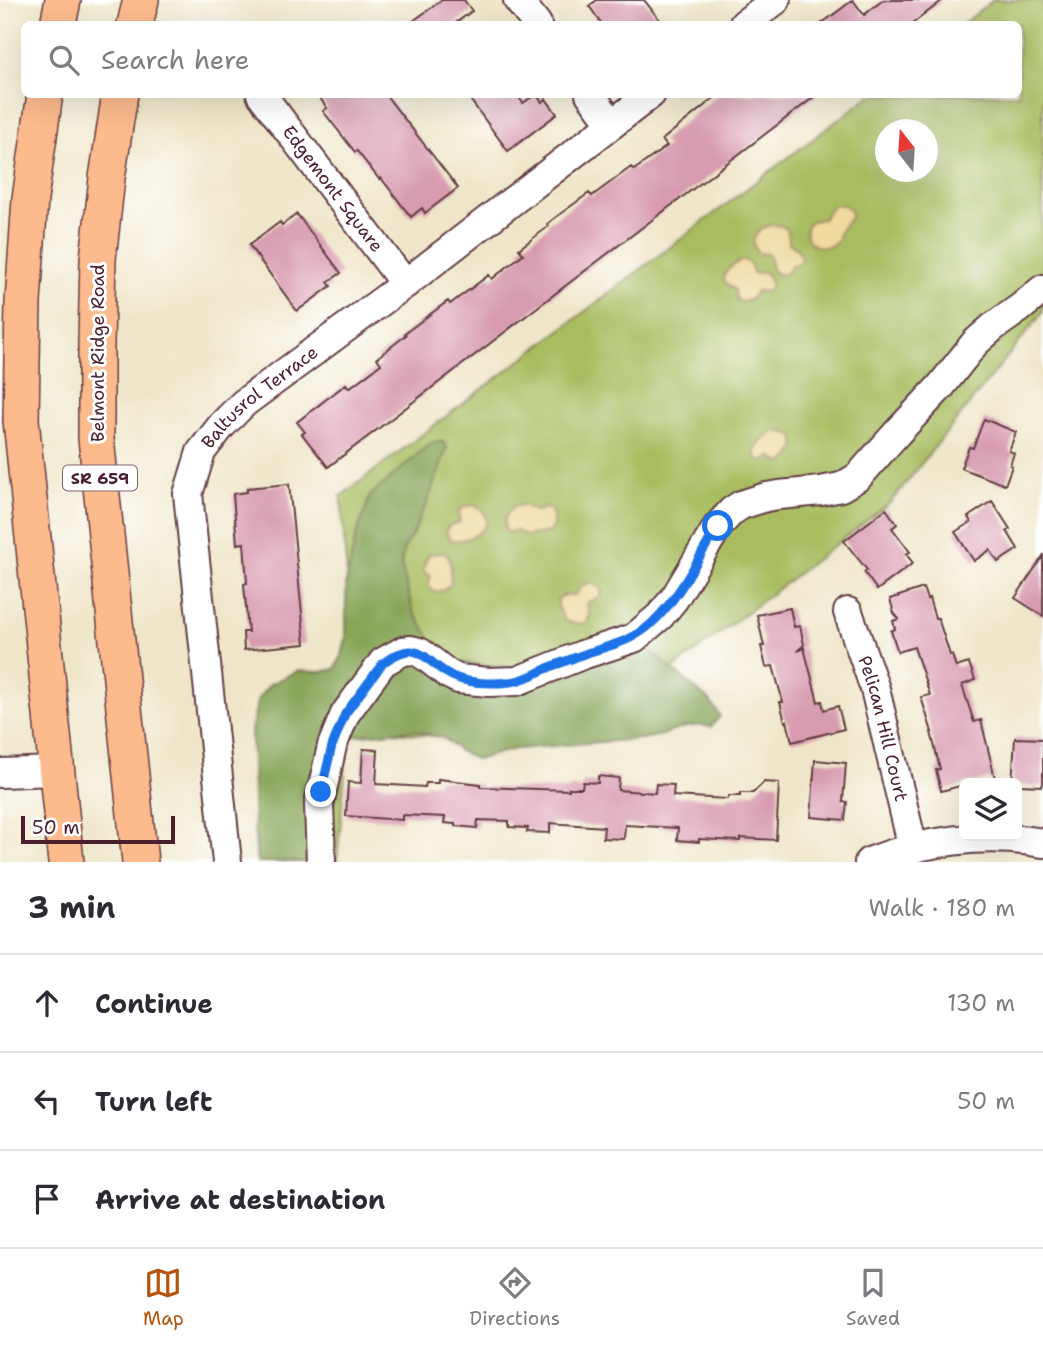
<!DOCTYPE html>
<meta charset="utf-8">
<style>
body{margin:0;font-family:"Shantell Sans",sans-serif;background:#f7f7f7;color:#2b2b33}
.controls{position:absolute;right:21px;bottom:21px;display:grid;overflow:hidden;border-radius:10px;box-shadow:0 7px 28px #0002}
.controls button{width:63px;height:63px;display:grid;place-items:center;padding:0;border:0;border-bottom:2px solid #e1e1e2;background:#fff;color:#2b2b33;font:35px sans-serif}
.compass{position:absolute;left:875px;top:119px;width:63px;height:63px;border-radius:50%;background:#fff;box-shadow:0 7px 28px #0002;rotate:343deg}
.scale{position:absolute;left:21px;bottom:18px;width:154px;box-sizing:border-box;padding-left:7px;border:4px solid #4a1f2b;border-top:0;font-size:19px;line-height:24px;white-space:nowrap;color:#4a1f2b;-webkit-text-stroke:5px #fff;paint-order:stroke}
.stop{position:absolute;width:21px;height:21px;margin:-16px;border:5px solid #1a73e8;border-radius:50%;background:#fff}
.stop.end{background:#1a73e8;border-color:#fff;box-shadow:0 2px 7px #0008}
.list{margin:0;padding:0;list-style:none}
h2{display:flex;justify-content:space-between;align-items:center;height:91px;margin:0;padding:0 28px;font-size:30px}
h2 small{font-size:23px;font-weight:400;color:#7c7c81}
.list li{display:grid;grid-template-columns:46px 1fr auto;gap:21px;align-items:center;box-sizing:border-box;height:98px;padding:0 28px;border-top:2px solid #e1e1e2}
.list b{display:block;font-size:26px;white-space:nowrap}
.list em{font-size:23px;font-style:normal;color:#7c7c81}
.icon{flex:none;width:38px;height:38px;fill:none;stroke:currentColor;stroke-width:2;stroke-linecap:round;stroke-linejoin:round}
.map{position:relative;flex:none;width:1043px;height:862px;overflow:hidden}
.search{position:absolute;background:#fff;box-shadow:0 7px 28px #0002;left:21px;right:21px;top:21px;height:77px;display:flex;align-items:center;gap:18px;box-sizing:border-box;padding:0 24px;border-radius:10px;color:#7c7c81;font-size:26px}
.sheet{height:385px;background:#fff}
nav{display:flex;justify-content:space-around;align-items:center;box-sizing:border-box;height:98px;border-top:2px solid #e1e1e2;background:#fff;font-size:19px;color:#7c7c81}
nav a{display:grid;justify-items:center;gap:4px}
nav .on{color:#b45309}
.map>svg:first-child{display:block}
.green{fill:#a9bd61;stroke:#7a6e46;stroke-width:2;fill-rule:evenodd}
.forest{fill:#86a457;stroke:#686241;stroke-width:2}
.sand{fill:#eeda9e;stroke:#9c7c64;stroke-width:2}
.building{fill:#d89bb0}
.lines{fill:none;stroke-linecap:round;stroke-linejoin:round}
.minor-casing{stroke:#633d43;stroke-width:32}
.major-casing{stroke:#633d43;stroke-width:38}
.minor{stroke:#fff;stroke-width:28}
.major{stroke:#fcba8d;stroke-width:35}
.route{stroke:#1a73e8;stroke-width:9}
.labels{text-anchor:middle;stroke-width:6;stroke-linejoin:round;paint-order:stroke}
.shield{fill:#fff;stroke:#80626b;stroke-width:2}
.shield-label{font-size:16px;font-weight:bold;fill:#4a1f2b}
.street-label{font-size:18px;fill:#4a1f2b;stroke:#fff}
</style>
<div class="map">
<svg width="1043" height="862" viewBox="0 0 1043 862">
<rect width="100%" height="100%" fill="#fff"/>
<filter id="ink" filterUnits="userSpaceOnUse"><feTurbulence type="fractalNoise" baseFrequency=".0143" numOctaves="2"/><feDisplacementMap in="SourceGraphic" scale="14" xChannelSelector="R" yChannelSelector="G"/><feConvolveMatrix kernelMatrix="1 2 1 2 8 2 1 2 1" color-interpolation-filters="sRGB"/></filter>
<filter id="wash" filterUnits="userSpaceOnUse"><feTurbulence type="fractalNoise" baseFrequency=".00686" numOctaves="4" result="noise"/><feDisplacementMap in="SourceGraphic" scale="28" xChannelSelector="R" yChannelSelector="G"/><feGaussianBlur stdDeviation="1.57" result="paint"/><feColorMatrix in="noise" values="0 0 0 0 0 0 0 0 0 0 0 0 0 0 0 0 0 1.4 0 .05"/><feComposite in="paint" operator="in"/></filter>
<g filter="url(#wash)">
<rect width="100%" height="100%" fill="#efe6c9"/>
<path class="green" d="M993,0H1043V312L890,503L580,740L512,743L349,728L337,862H274L352,647L341,496L871,95L1018,94V24H963ZM886,130H928V172H886Z"/>
<path class="forest" d="M432,442H443L447,448L426,506L421,514L415,530L404,548L401,565L413,611L433,642L459,662L553,671L625,649L646,647L710,701L720,716L711,727C689,723 682,728 662,735C655,737 647,738 639,739L515,749L499,753L477,760L459,751L445,739L414,730L331,738L313,862H257L254,827L251,730L258,699L270,684L297,671L320,672L335,669L342,655L346,639V582L356,536L370,496Z"/>
<path class="sand" d="M844,205L850,210L851,217C847,221 843,226 840,231C839,233 838,240 836,242C824,254 800,244 807,225L812,221L823,219L832,206Z
M772,225C787,225 789,229 789,243L798,250L801,258L800,263L792,265L787,272L782,275C770,273 771,266 770,257L767,254L758,253C748,240 756,228 772,225Z
M744,260L750,264L754,274C757,274 759,272 761,272C769,272 771,282 771,287L767,292L756,291L750,300L740,302L736,299L735,290C733,288 726,284 725,282C720,271 737,262 744,260Z
M776,431L787,433L794,437C799,447 791,457 783,462H778L771,456L763,461L757,459L755,451C758,444 768,434 776,431Z
M472,505C478,506 482,508 485,515C492,532 464,543 451,540L446,532L448,526L460,522L459,511L464,507Z
M524,505L535,512L544,508L550,509C555,517 555,524 549,532L526,536L517,531L509,532L506,531C502,521 507,512 515,506Z
M443,553L448,555L451,567L450,574L451,584L444,590L434,592L428,586L431,576L424,572V565L429,554Z
M589,583C596,584 600,587 602,593L598,598L587,603C587,607 589,611 589,615C589,628 573,623 565,621L558,607V598L565,595H575L582,586Z"/>
<g id="blocks">
<path class="building" d="M442,0H464L472,11L454,24H409Z
M597,0H644L663,24H602L589,6Z
M853,0L864,15L883,0H943L912,24H821Z
M317,94H385L458,188L425,213L422,208L411,217L381,178L379,179L357,151L355,152L323,111L327,108Z
M466,94H517L523,103L536,94L542,102L546,99L557,114L508,151Z
M719,94H818L598,261L328,467L302,434L305,432L297,422L346,384L349,388L381,364L377,358L406,335L405,333L448,301L450,304L489,275L492,279L523,254L519,249L549,226L547,224L560,214L589,193L592,196L631,167L634,170L667,146L662,140Z
M297,214L341,273L328,282L331,286L297,311L249,245L280,222L282,225Z
M984,419L1016,432L1009,451L1014,453L1010,465L1012,466L1005,485L961,468L969,447L973,448Z
M289,484L305,644L244,650L243,632H248L244,584L247,583L244,543L237,544L233,494L247,492V488Z
M992,501L1010,529L1007,531L1018,549L998,562L990,550L974,561L955,532L971,522L968,517Z
M886,509L897,524L892,528L910,552L906,554L913,563L877,590L864,572L867,570L844,541Z
M1043,556V616L1015,598Z
M923,588L927,599L929,598L935,618H938L950,655H952L956,667L969,663L975,680L962,685L974,722L981,720L995,778L972,783H964V785L941,791L936,770L940,769L931,732H932L921,697L930,695L914,647L898,652L891,631L895,629L893,621L899,619L894,613L890,599Z
M790,608L794,627L800,626L804,645L797,651L804,648L818,702L822,701L824,710L838,706L844,729L792,742L787,721L785,722L780,702H783L773,666L766,667L761,646H764L757,615Z
M1015,738L1043,739V784L1042,786L1019,785V783H1012Z
M363,749L378,750L376,784L425,787L426,783H438V779L480,784V787L569,790V788H582L583,782L598,783V776L619,778L618,790L655,793L656,784L674,785L673,796L728,799V796H740V793H753L764,782L779,783L776,840L740,838V841L699,839V842L677,840L678,828L625,825L624,839L603,838L604,827L550,823V833L527,832L528,828L509,827V821L478,820L477,828L455,826V824L444,823L445,817L402,815V820L346,816L348,782L361,783Z
M815,760L846,763L843,801L847,802L845,820L811,817Z"/>
</g>
</g>
<g filter="url(#ink)">
<use href="#blocks" fill-opacity="0" stroke="#633d43" stroke-width="2"/>
<g class="lines">
<g class="minor-casing">
<g id="minor">
<path d="M518,0L537,24"/>
<path d="M744,24L776,0"/>
<path id="s1" d="M261,94L405,284"/>
<path d="M590,94L612,124"/>
<path id="s2" d="M848,612L875,689L913,848"/>
<path d="M0,773L56,771"/>
<path id="s3" d="M227,862L188,494L201,452L222,425L244,403L405,284L651,94"/>
<path d="M321,862L319,804L332,746L345,714L383,662L403,651L411,650L419,652L425,656L448,674L458,679L489,682L517,681L582,655L634,638L660,616L674,599L718,526L732,511L741,505L766,497L779,495L821,491L841,487L858,477L896,434L941,386L975,343L993,327L1020,308L1043,289"/>
<path d="M869,862C923,841 985,832 1043,843"/>
</g>
</g>
<g class="major-casing">
<path id="major" d="M58,24L63,0
M135,24L141,0
M45,94L30,199L23,302L21,420L66,862
M120,94L107,178L98,259L96,343V438L140,862"/>
</g>
<use href="#minor" class="minor"/>
<use href="#major" class="major"/>
</g>
</g>
<g class="lines" filter="url(#ink)">
<path class="route" d="M321,792L332,746L345,714L383,663C423,633 425,667 457,678C471,684 501,684 516,681C529,678 542,670 555,665C567,661 578,656 590,652C614,645 634,640 652,623C681,596 697,559 718,526"/>
</g>
<g class="labels">
<rect class="shield" x="63" y="465.5" width="74" height="25" rx="5"/>
<g class="shield-label">
<text x="100" y="484">SR 659</text>
</g>
<g class="street-label">
<text dy="6" stroke="none"><textPath href="#s1" startOffset="119">Edgemont Square</textPath></text>
<text transform="translate(98 353) rotate(-90)" y="6">Belmont Ridge Road</text>
<text dy="6" stroke="none"><textPath href="#s3" startOffset="495">Baltusrol Terrace</textPath></text>
<text dy="6" stroke="none"><textPath href="#s2" startOffset="122">Pelican Hill Court</textPath></text>
</g>
</g>
</svg>
<div class="controls">
<button><svg class="icon" aria-label="layers" viewBox="0 0 24 24"><path d="M12 4l9 5-9 5-9-5zM3 14l9 5 9-5"/></svg></button>
</div>
<svg class="compass" viewBox="-18 -18 36 36"><path d="M0-13l5 13h-10z" fill="#e53935"/><path d="M0 13l5-13h-10z" fill="#7c7c81"/></svg>
<div class="scale">50 m</div>
<div class="stop" style="left:718px;top:526px"></div>
<div class="stop end" style="left:321px;top:792px"></div>
<div class="search"><svg class="icon" aria-label="search" viewBox="0 0 24 24"><circle cx="10" cy="10" r="6"/><path d="M15 15l6 6"/></svg>Search here</div>
</div>
<section class="sheet">
<h2>3 min<small>Walk · 180 m</small></h2>
<ul class="list">
<li><svg class="icon" aria-label="ahead" viewBox="0 0 24 24"><path d="M12 20V5M6 11l6-6 6 6"/></svg><div><b>Continue</b></div><em>130 m</em></li>
<li><svg class="icon" aria-label="left" viewBox="0 0 24 24"><path d="M17 20v-9H6M10 6l-5 5 5 5"/></svg><div><b>Turn left</b></div><em>50 m</em></li>
<li><svg class="icon" aria-label="arrive" viewBox="0 0 24 24"><path d="M6 21V4h12l-3 4 3 4H6"/></svg><div><b>Arrive at destination</b></div></li>
</ul>
</section>
<nav>
<a class="on"><svg class="icon" aria-label="map" viewBox="0 0 24 24"><path d="M3 6l6-2 6 2 6-2v14l-6 2-6-2-6 2zM9 4v14M15 6v14"/></svg>Map</a>
<a><svg class="icon" aria-label="directions" viewBox="0 0 24 24"><path d="M12 3l9 9-9 9-9-9zM9 14v-3h6M13 9l2 2-2 2"/></svg>Directions</a>
<a><svg class="icon" aria-label="saved" viewBox="0 0 24 24"><path d="M7 4h10v16l-5-4-5 4z"/></svg>Saved</a>
</nav>
